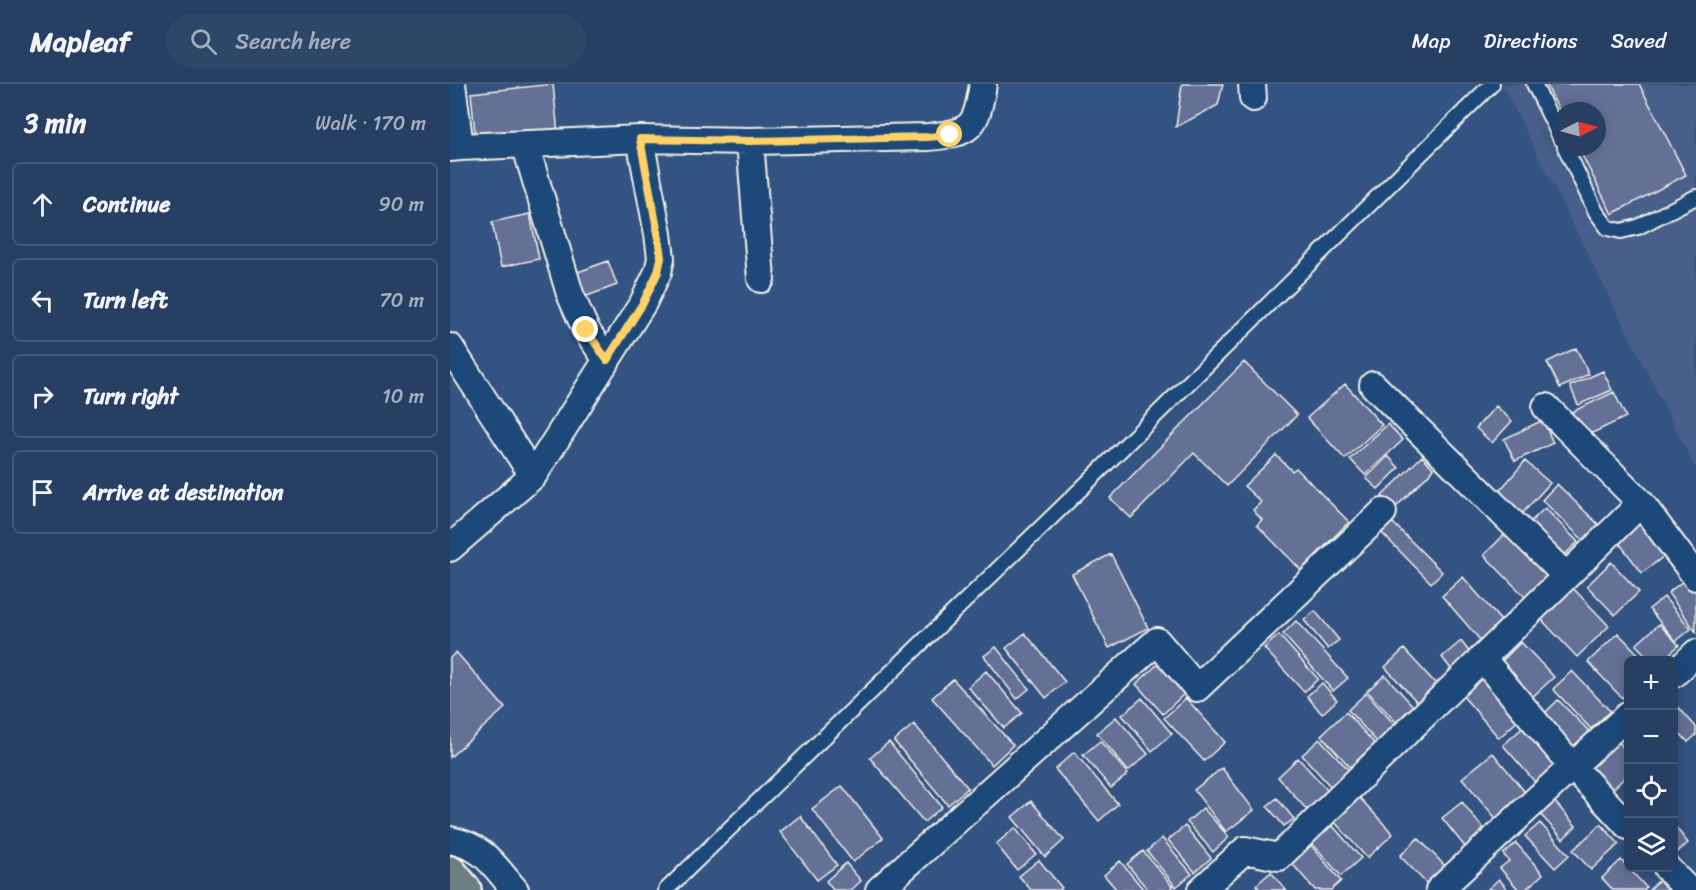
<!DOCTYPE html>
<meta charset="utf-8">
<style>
body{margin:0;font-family:Sriracha,sans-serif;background:#2e4668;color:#f1f3f6}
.controls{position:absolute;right:18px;bottom:18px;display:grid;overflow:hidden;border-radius:9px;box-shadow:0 3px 15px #0003}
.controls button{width:54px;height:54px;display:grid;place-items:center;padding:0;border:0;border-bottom:2px solid #425877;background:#263f62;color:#f1f3f6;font:30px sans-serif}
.compass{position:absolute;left:1102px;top:18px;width:54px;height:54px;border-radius:50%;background:#263f62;box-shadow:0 3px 15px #0003;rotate:84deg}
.stop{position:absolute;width:18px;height:18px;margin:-14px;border:4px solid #ffd166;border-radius:50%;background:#fff}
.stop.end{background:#ffd166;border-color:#fff;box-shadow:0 2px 6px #0008}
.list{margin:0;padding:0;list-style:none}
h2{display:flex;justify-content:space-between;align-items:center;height:78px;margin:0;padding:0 24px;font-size:26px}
h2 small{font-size:20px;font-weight:400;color:#a4afbe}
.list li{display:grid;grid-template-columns:39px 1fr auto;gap:18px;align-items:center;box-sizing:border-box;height:84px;margin:0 12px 12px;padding:0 12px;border:2px solid #425877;border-radius:9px}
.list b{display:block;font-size:22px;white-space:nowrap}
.list em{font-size:20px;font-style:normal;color:#a4afbe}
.icon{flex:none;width:33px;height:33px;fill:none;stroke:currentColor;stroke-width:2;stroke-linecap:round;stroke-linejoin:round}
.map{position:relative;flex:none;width:1246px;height:806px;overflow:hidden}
header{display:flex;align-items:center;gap:36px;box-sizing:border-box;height:84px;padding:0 30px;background:#263f62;border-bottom:2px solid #425877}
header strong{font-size:28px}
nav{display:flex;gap:33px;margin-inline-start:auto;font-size:21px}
.search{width:420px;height:54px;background:#2e4668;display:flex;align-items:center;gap:15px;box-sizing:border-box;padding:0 21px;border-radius:33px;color:#a4afbe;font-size:22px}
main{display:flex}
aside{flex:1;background:#263f62}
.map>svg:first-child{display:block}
.built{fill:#465f8a;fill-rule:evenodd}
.building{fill:#656f97;stroke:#f4f1e8;stroke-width:1.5}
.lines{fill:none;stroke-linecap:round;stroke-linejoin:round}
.lane-casing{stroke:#f4f1e8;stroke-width:18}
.street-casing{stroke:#f4f1e8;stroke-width:30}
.primary-casing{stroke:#f4f1e8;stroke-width:38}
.lane{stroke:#1f4a7a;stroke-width:14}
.street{stroke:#1f4a7a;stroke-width:26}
.primary{stroke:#6c7e84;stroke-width:33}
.route{stroke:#ffd166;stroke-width:8}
</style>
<header>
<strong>Mapleaf</strong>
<div class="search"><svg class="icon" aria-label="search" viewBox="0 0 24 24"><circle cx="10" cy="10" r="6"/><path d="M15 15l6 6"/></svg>Search here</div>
<nav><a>Map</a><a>Directions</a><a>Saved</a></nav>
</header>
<main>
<aside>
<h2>3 min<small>Walk · 170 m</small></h2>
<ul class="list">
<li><svg class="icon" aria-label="ahead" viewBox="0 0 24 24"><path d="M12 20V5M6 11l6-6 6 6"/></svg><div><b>Continue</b></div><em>90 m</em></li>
<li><svg class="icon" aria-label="left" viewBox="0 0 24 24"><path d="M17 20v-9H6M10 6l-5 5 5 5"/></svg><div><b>Turn left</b></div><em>70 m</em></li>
<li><svg class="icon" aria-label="right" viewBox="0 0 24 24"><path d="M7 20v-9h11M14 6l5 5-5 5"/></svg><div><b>Turn right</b></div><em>10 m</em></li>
<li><svg class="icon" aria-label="arrive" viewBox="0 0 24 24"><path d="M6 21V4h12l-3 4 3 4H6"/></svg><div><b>Arrive at destination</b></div></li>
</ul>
</aside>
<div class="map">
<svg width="1246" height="806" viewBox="0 0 1246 806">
<rect width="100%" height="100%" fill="#335482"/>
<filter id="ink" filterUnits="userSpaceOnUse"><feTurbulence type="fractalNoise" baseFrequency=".0167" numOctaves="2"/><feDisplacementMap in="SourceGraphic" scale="12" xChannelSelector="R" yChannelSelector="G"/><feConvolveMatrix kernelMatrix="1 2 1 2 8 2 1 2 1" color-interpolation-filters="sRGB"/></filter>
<g filter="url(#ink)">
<path class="built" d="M1052,0H1246V385ZM1111,27H1147V63H1111Z"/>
<path class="building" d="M103,0L108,50L26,58L21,9Z
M732,0H773L768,21L726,43Z
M1096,0H1189L1236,91L1162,130L1128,63H1147V27H1111V30Z
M80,130L89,175L51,183L42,138Z
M158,177L167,201L129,215L120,191Z
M1126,264L1139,290L1110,304L1097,278Z
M794,278L847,331L777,402L744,369L681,434L660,414Z
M1153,287L1162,306L1128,321L1120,302Z
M895,300L932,341L895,375L857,334Z
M1164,308L1176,333L1134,353L1122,328Z
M1046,322L1062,337L1042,359L1026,344Z
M1093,336L1103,359L1065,377L1054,355Z
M938,340L953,356L915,391L900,375Z
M826,371L842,387L846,384L899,438L851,486L807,441L812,436L803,426L811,418L794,402Z
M938,372L949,384L928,405L916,394Z
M972,372L984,385L945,424L932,412Z
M1075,377L1100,399L1070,432L1046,411Z
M1107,400L1150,442L1135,458L1092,416Z
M1095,424L1128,458L1110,475L1077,441Z
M940,436L992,488L981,499L929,446Z
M1193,437L1218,469L1192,489L1167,456Z
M1057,448L1100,493L1078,516L1034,471Z
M661,470L698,544L659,564L622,490Z
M1161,478L1189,508L1165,531L1137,502Z
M1013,493L1052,538L1031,557L992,512Z
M1238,493L1246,504V548L1218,509Z
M1120,501L1159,542L1127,573L1088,532Z
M1214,513L1241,545L1226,557L1199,525Z
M865,527L889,556L878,565L854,536Z
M846,537L898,594L883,607L833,550Z
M1209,540L1229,561L1213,576H1201L1186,561Z
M575,549L615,598L596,614L556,564Z
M1168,549L1194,576H1178V608L1172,614L1138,578Z
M829,551L868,595L854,608L814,564Z
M1011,557L1020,569L1001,585L992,573Z
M1071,558L1104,593L1078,617L1046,583Z
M546,563L579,605L567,615L534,572Z
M954,565L986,600L967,618L935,583Z
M6,568L55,624L0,673V574Z
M708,580L735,609L713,630L686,600Z
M536,587L572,629L554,644L518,603Z
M1122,587L1160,627L1141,645L1103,605Z
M935,591L963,622L946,638L917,607Z
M1035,591L1072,633L1049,654L1012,611Z
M503,595L563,661L542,681L482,614Z
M872,599L887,616L872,630L857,612Z
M916,609L945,641L927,658L898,626Z
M692,614L722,650L702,667L672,631Z
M736,614L775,658L754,677L714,634Z
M1108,616L1142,650L1123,670L1089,635Z
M1224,618L1246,643V651L1238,658L1224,643Z
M896,628L925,660L900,683L871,651Z
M666,633L698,670L678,687L647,649Z
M464,640L518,704L498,721L444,657Z
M1077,640L1109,677L1085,698L1053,661Z
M870,655L899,686L880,702L852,671Z
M650,657L678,690L661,704L633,671Z
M1168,657L1178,669V690L1160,708L1138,685Z
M439,658L492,723L474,738L420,674Z
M624,668L668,720L649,737L605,685Z
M1043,669L1079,713L1049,738L1012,694Z
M848,674L878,707L857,726L828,693Z
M772,684L804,726L776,748L744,706Z
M392,702L433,754L403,778L362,725Z
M908,712L943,750L917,774L883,736Z
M827,714L844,735L834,742L817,722Z
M581,717L614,756L595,773L562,733Z
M1104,717L1126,742L1113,755L1090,730Z
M1012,718L1039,752L1019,768L992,734Z
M753,724L779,753L763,768L737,738Z
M350,732L387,781L367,796L330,748Z
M1090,739L1119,771L1105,784L1075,752Z
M1151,740L1169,760L1141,786L1123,766Z
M882,741L911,774L891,792L862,759Z
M1224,741L1238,759L1224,771Z
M735,742L761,774L745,788L718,756Z
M565,744L586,770L567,786L546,760Z
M712,754L742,790L726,803L697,767Z
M968,754L995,782L977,800L950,772Z
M1066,759L1093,790L1075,806H1069L1050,784L1059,777L1053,770Z
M860,760L891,797L881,806H865L840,777Z
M693,767L723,803L720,806H698L677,780Z
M589,776L612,804L610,806H581L569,792Z
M1171,776L1196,803L1194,806H1163L1152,794Z
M670,777L694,806H667L654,791Z
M396,779L411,797L401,806H383L376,797Z
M821,788L836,806H810L806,801Z
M1211,794L1222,806H1199Z
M1049,795L1058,806H1037Z"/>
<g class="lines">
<g class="lane-casing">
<path id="lane" d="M1084,0L1111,55
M1115,63L1146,128L1158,144L1171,147L1188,143L1246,113
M216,806L634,402L1042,0"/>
</g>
<g class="street-casing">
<path id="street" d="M802,0L803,14
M300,57L311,195
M75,60L120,210L136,246L157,276
M10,63L190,55L300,57L478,53C523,49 526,43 533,0
M0,64L10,63L2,0
M0,263L83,392L0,464
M923,301L1116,492
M1096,323L1191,419L1246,493
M83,392L193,219L208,188L211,174L208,150L190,55
M1032,574L1123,683L1178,742
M1224,590L1246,569
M0,756C35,763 43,781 65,806
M1217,784L1238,806
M429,806L707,557L747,604L933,428
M751,806L795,766L829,773L1191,419
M989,806L1178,631"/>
</g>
<g class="primary-casing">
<path id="primary" d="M0,789L14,806"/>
</g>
<use href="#lane" class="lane"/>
<use href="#street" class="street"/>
<use href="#primary" class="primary"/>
</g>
</g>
<g class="lines" filter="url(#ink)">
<path class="route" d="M136,246L157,276L193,219L208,188L211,174L208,150L190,55L300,57L478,53L500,51"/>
</g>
</svg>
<div class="controls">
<button>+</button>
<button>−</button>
<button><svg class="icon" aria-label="locate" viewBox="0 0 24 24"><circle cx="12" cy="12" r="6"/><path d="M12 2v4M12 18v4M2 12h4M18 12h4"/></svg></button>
<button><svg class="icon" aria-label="layers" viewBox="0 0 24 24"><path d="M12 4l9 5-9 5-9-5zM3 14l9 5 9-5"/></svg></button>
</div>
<svg class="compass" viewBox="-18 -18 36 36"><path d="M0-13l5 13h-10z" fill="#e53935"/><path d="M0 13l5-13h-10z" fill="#a4afbe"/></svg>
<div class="stop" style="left:500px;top:51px"></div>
<div class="stop end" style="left:136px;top:246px"></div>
</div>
</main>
